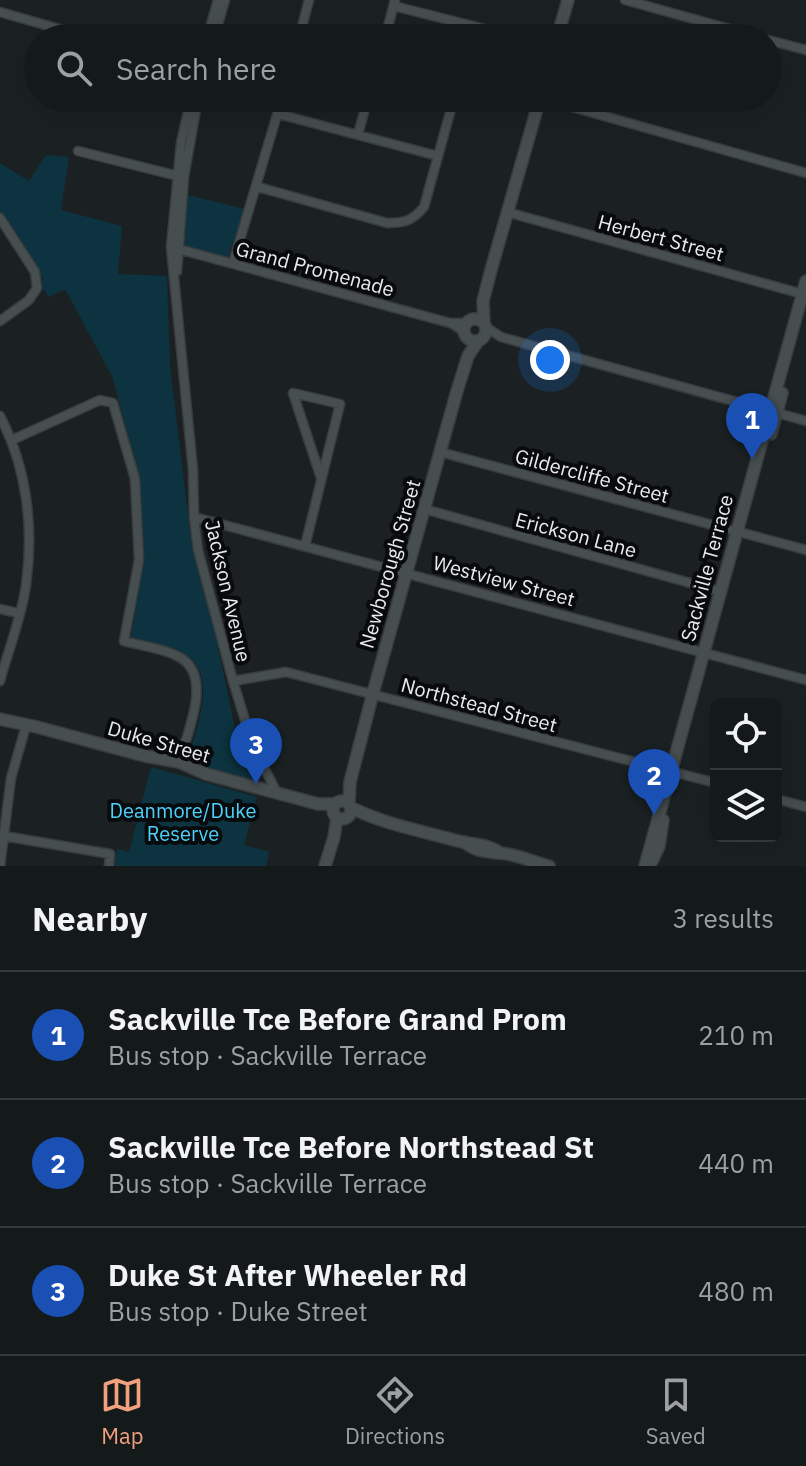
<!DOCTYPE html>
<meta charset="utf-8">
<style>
body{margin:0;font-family:"IBM Plex Sans",sans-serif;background:#212627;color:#f1f3f6}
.controls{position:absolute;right:24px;bottom:24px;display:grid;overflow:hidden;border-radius:12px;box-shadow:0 8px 32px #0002}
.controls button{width:72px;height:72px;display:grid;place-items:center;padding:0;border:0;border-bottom:2px solid #333839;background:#14191a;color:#f1f3f6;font:40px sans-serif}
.you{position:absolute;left:550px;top:360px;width:28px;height:28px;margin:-20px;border:6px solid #fff;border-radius:50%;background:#1a73e8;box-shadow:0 0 0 12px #1a73e833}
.badge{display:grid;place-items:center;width:52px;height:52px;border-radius:50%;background:#f2a17e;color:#fff;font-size:26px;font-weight:700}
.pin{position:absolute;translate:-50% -66px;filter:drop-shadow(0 2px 4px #0008)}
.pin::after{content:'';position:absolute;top:42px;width:28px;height:24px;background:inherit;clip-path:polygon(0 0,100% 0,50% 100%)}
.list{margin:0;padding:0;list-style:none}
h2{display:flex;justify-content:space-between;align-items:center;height:104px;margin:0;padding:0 32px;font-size:34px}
h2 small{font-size:26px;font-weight:400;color:#9da0a2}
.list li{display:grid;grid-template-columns:52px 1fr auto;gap:24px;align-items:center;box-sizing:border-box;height:128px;padding:0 32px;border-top:2px solid #333839}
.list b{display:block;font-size:30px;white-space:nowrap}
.list p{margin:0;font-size:26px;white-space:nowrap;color:#9da0a2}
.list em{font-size:26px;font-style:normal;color:#9da0a2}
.icon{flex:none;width:44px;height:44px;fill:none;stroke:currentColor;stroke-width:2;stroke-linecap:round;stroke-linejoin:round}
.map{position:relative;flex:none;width:806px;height:866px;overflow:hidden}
.search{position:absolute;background:#14191a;box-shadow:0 8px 32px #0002;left:24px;right:24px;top:24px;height:88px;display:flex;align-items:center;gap:20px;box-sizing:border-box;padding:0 28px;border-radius:44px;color:#9da0a2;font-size:30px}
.sheet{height:488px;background:#14191a}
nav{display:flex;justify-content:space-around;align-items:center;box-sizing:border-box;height:112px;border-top:2px solid #333839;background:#14191a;font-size:22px;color:#9da0a2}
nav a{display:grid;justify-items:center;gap:4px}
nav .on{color:#f2a17e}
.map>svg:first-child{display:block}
.green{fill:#0c333f}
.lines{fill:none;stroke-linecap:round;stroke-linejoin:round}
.street-casing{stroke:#383c3e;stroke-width:11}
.secondary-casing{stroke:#383c3e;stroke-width:14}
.street{stroke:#474e50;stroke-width:8}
.secondary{stroke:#474e50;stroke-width:11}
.labels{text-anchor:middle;stroke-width:8;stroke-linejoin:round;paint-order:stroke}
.street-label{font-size:20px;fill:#e8ecee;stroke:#080a0b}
.park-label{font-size:20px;fill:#4dd1fc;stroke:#080a0b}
</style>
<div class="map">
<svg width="806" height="866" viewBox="0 0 806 866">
<rect width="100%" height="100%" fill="#1b2123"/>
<path class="green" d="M46,155L69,157L61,210L122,226L118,274L167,276L170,366L192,547L216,638L238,743L260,783L187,763C194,733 220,678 186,655C175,647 146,642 131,638L144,553L140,478L112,376L65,289L49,297L42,288L43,278L0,211V163L29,181Z
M184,194L245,209L227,259L181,246Z
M151,767L257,797L244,845L269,852L266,866H114L117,849L129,852Z"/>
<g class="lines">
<g class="street-casing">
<path id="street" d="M625,0L762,38
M394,6L520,38
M0,12L91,38
M207,38L218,0
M214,38L225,0
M299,38L309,0
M385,38L395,0
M768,40L806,50
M191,98L181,143L171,247L193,470L194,517L198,550L233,681L253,746L277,793
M540,98L806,173
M278,114L438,156
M358,134L368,98
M78,151L182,177
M258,187L387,223C405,223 412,221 424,207L454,98
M507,212L806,295
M0,218L35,272L37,288L29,300L0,321
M171,247L450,323H467
M233,263L282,98
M177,271L184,177L198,98
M451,323L465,332
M486,327L501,337L806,421
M0,416C27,468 34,528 26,585C22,616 8,651 0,681
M12,440L100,400L113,403L135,479L139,560L124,641C141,646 164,648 179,657C214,675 187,734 179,762
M440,452L735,531
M424,509L719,591
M194,517L806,680
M743,533L806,550
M305,546L340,404L293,393L321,478
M0,609L18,613
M233,681L286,672L716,783
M776,799L806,807
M4,836L110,854L109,866
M0,866L11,778L26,726"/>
</g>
<g class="secondary-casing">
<path id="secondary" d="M557,38L568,0
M464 330a11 11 0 1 1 22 0a11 11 0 1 1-22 0Z
M484,323L483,301L491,270L540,98
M771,434L782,393
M0,719L37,727L145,756L179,762L206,774L318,804H335
M333 810a9 9 0 1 1 18 0a9 9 0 1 1-18 0Z
M349,804L350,782L373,693L457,391L468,356L478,341
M350,807C383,824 422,831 458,841C474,845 484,843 499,852
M464,842C477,852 484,851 499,853C516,854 533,862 549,866
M652,861L659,846L663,820
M325,866L334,837L337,817
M645,866L806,281"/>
</g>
<use href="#street" class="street"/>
<use href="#secondary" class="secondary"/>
</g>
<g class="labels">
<g class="street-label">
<text transform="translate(661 238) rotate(15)" y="7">Herbert Street</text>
<text transform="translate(315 269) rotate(15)" y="7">Grand Promenade</text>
<text transform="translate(592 476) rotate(15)" y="7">Gildercliffe Street</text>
<text transform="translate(576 535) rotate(15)" y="7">Erickson Lane</text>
<text transform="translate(390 564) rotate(-74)" y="7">Newborough Street</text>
<text transform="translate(707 568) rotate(-75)" y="7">Sackville Terrace</text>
<text transform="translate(504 581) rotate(15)" y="7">Westview Street</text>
<text transform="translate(228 591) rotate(77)" y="7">Jackson Avenue</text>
<text transform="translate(479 705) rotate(15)" y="7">Northstead Street</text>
<text transform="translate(159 742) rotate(16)" y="7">Duke Street</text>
</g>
<g class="park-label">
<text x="183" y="818">Deanmore/Duke<tspan x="183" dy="23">Reserve</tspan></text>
</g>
</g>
</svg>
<div class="controls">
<button><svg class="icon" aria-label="locate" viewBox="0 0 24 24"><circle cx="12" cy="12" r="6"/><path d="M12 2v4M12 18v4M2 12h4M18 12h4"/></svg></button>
<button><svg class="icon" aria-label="layers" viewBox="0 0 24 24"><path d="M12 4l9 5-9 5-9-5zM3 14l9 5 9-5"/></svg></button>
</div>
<div class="you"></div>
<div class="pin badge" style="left:752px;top:459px;background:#1a4fb4">1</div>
<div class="pin badge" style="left:654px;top:815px;background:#1a4fb4">2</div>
<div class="pin badge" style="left:256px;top:784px;background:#1a4fb4">3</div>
<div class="search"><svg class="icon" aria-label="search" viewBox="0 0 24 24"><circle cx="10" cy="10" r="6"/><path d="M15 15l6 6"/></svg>Search here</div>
</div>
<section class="sheet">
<h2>Nearby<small>3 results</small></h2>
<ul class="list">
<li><span class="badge" style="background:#1a4fb4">1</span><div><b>Sackville Tce Before Grand Prom</b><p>Bus stop · Sackville Terrace</p></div><em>210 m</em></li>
<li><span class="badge" style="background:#1a4fb4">2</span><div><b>Sackville Tce Before Northstead St</b><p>Bus stop · Sackville Terrace</p></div><em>440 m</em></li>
<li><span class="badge" style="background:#1a4fb4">3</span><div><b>Duke St After Wheeler Rd</b><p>Bus stop · Duke Street</p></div><em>480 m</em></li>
</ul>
</section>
<nav>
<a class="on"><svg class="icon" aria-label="map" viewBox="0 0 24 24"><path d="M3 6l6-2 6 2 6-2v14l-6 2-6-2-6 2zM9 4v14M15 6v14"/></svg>Map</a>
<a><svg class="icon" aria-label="directions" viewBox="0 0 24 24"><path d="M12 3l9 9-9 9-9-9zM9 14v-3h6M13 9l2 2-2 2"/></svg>Directions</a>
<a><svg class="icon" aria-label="saved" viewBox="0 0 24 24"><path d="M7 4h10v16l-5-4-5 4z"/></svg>Saved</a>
</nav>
